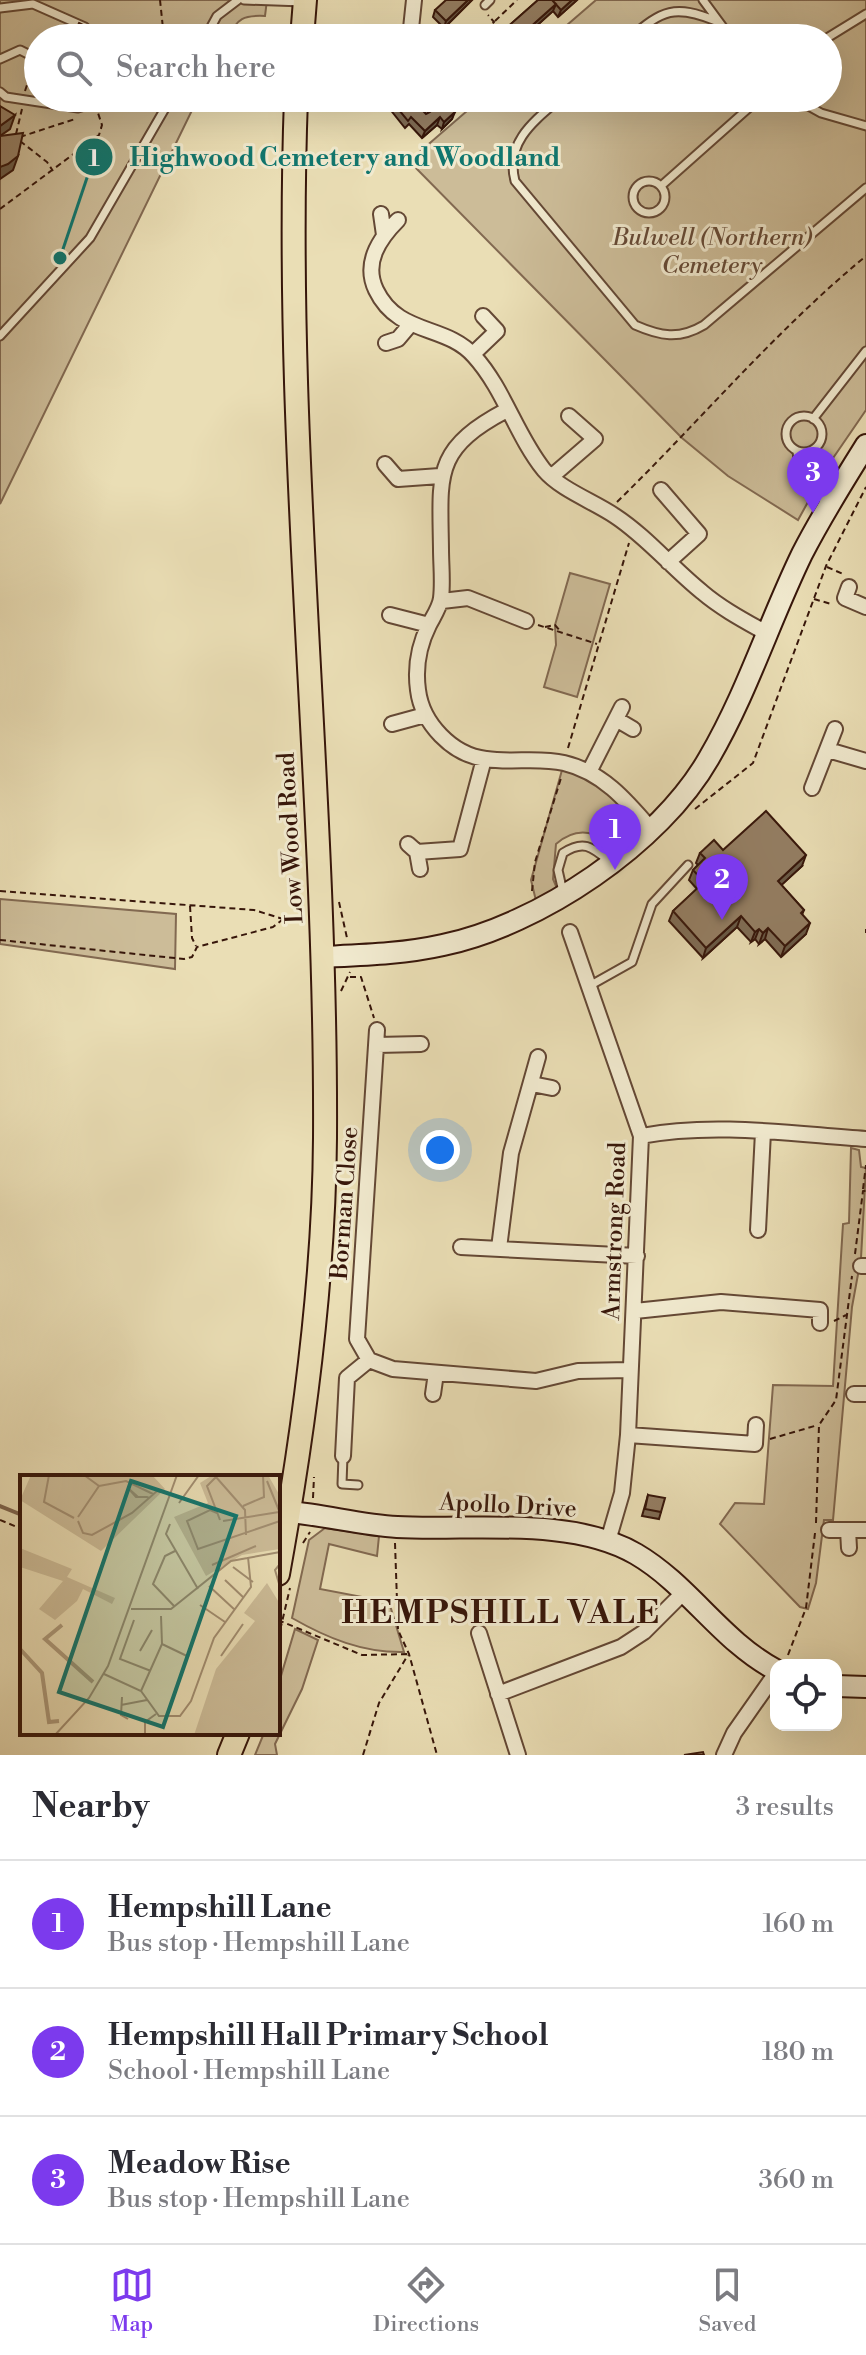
<!DOCTYPE html>
<meta charset="utf-8">
<style>
body{margin:0;font-family:"Libre Bodoni",serif;background:#f7f7f7;color:#2b2b33}
.controls{position:absolute;right:24px;bottom:24px;display:grid;overflow:hidden;border-radius:16px;box-shadow:0 8px 32px #0002}
.controls button{width:72px;height:72px;display:grid;place-items:center;padding:0;border:0;border-bottom:2px solid #e1e1e2;background:#fff;color:#2b2b33;font:40px sans-serif}
.you{position:absolute;left:440px;top:1150px;width:28px;height:28px;margin:-20px;border:6px solid #fff;border-radius:50%;background:#1a73e8;box-shadow:0 0 0 12px #1a73e833}
.badge{display:grid;place-items:center;width:52px;height:52px;border-radius:50%;background:#7c3aed;color:#fff;font-size:26px;font-weight:700}
.pin{position:absolute;translate:-50% -66px;filter:drop-shadow(0 2px 4px #0008)}
.pin::after{content:'';position:absolute;top:42px;width:28px;height:24px;background:inherit;clip-path:polygon(0 0,100% 0,50% 100%)}
.list{margin:0;padding:0;list-style:none}
h2{display:flex;justify-content:space-between;align-items:center;height:104px;margin:0;padding:0 32px;font-size:34px}
h2 small{font-size:26px;font-weight:400;color:#7c7c81}
.list li{display:grid;grid-template-columns:52px 1fr auto;gap:24px;align-items:center;box-sizing:border-box;height:128px;padding:0 32px;border-top:2px solid #e1e1e2}
.list b{display:block;font-size:30px;white-space:nowrap}
.list p{margin:0;font-size:26px;white-space:nowrap;color:#7c7c81}
.list em{font-size:26px;font-style:normal;color:#7c7c81}
.icon{flex:none;width:44px;height:44px;fill:none;stroke:currentColor;stroke-width:2;stroke-linecap:round;stroke-linejoin:round}
.map{position:relative;flex:none;width:866px;height:1755px;overflow:hidden}
.search{position:absolute;background:#fff;box-shadow:0 8px 32px #0002;left:24px;right:24px;top:24px;height:88px;display:flex;align-items:center;gap:20px;box-sizing:border-box;padding:0 28px;border-radius:44px;color:#7c7c81;font-size:30px}
.sheet{height:488px;background:#fff}
nav{display:flex;justify-content:space-around;align-items:center;box-sizing:border-box;height:112px;border-top:2px solid #e1e1e2;background:#fff;font-size:22px;color:#7c7c81}
nav a{display:grid;justify-items:center;gap:4px}
nav .on{color:#7c3aed}
.map>svg:first-child{display:block}
.green{fill:#ccbc98;stroke:#826951;stroke-width:2}
.lines{fill:none;stroke-linecap:round;stroke-linejoin:round}
.stream{stroke:#7e654e;stroke-width:4}
.lane-casing{stroke:#644835;stroke-width:11}
.street-casing{stroke:#644835;stroke-width:18}
.secondary-casing{stroke:#37160a;stroke-width:24}
.primary-casing{stroke:#37160a;stroke-width:26}
.path{stroke:#37160a;stroke-width:2;stroke-dasharray:6 4;stroke-linecap:butt}
.lane{stroke:#f1eacf;stroke-width:7}
.street{stroke:#f1eacf;stroke-width:14}
.secondary{stroke:#f1eacf;stroke-width:20}
.primary{stroke:#eadeb5;stroke-width:22}
.wall{fill:#7f6c55;stroke:#37160a;stroke-width:2}
.shaded-wall{fill:#685845;stroke:#37160a;stroke-width:2}
.building{fill:#947e63;stroke:#37160a;stroke-width:2}
.labels{text-anchor:middle;stroke-width:6;stroke-linejoin:round;paint-order:stroke}
.park-label{font-size:24px;font-style:italic;fill:#644835;stroke:#f1eacf}
.street-label{font-size:24px;fill:#37160a;stroke:#f1eacf}
.district-label{font-size:32px;font-weight:bold;letter-spacing:2px;fill:#37160a;stroke:#f1eacf}
.inset-river{fill:none;stroke:#ad9a7b;stroke-width:4}
.inset-road{fill:none;stroke:#a28e71;stroke-width:2}
.view{fill:#0f766e;fill-opacity:0.15;stroke:#0f766e;stroke-width:4}
.inset-edge{fill:none;stroke:#37160a;stroke-width:4}
.leader{fill:none;stroke:#0f766e;stroke-width:3}
.callout-dot{fill:#0f766e;stroke:#f1eacf;stroke-width:3}
.mark-label{font-size:24px;text-anchor:middle;font-weight:bold;fill:#fff}
.callout-label{font-size:26px;text-anchor:middle;font-weight:bold;fill:#0f766e;stroke:#f1eacf;stroke-width:6;stroke-linejoin:round;paint-order:stroke}
</style>
<div class="map">
<svg width="866" height="1755" viewBox="0 0 866 1755">
<rect width="100%" height="100%" fill="#eadeb5"/>
<filter id="stains"><feTurbulence type="fractalNoise" baseFrequency=".0025" numOctaves="4"/><feColorMatrix values="0 0 0 0 .2 0 0 0 0 .09 0 0 0 0 .02 0 0 0 .5 -.17"/></filter>
<radialGradient id="worn" r=".72"><stop offset=".6" stop-color="#630" stop-opacity="0"/><stop offset="1" stop-color="#630" stop-opacity=".3"/></radialGradient>
<path class="green" d="M0,0H267L265,16C244,15 237,18 228,38H38V98H198L0,504Z
M596,0H866V410L829,464L798,520L728,476L682,438L409,161L482,98H828V38H552Z
M570,573L610,584L577,697L544,687L556,645L555,625Z
M564,763L589,772L637,819L618,844C594,833 578,825 556,844L553,879L559,893L538,909L531,880Z
M0,899L176,914L175,969L0,944Z
M851,1148L859,1150L861,1167L866,1168L861,1258L852,1307L833,1520H824L816,1583L808,1609L800,1607L720,1524L735,1503L764,1504L773,1385L833,1386L843,1224L849,1223Z
M325,1528L379,1536L377,1556L329,1544L320,1589L389,1602L404,1652C363,1653 327,1638 292,1618L309,1540Z
M295,1629L318,1640L302,1689L275,1744L277,1755H255L264,1733H278V1686Z"/>
<g class="lines">
<path class="stream" d="M0,1506L22,1515"/>
<g class="lane-casing">
<path id="lane" d="M244,0L303,2
M703,0L731,38
M485,5L490,0
M0,8L33,4L85,27
M205,38L217,16L238,0
M630,38C662,10 675,4 716,21
M827,38L866,14
M0,59L20,50L38,59
M0,92L6,97L78,108L112,98
M561,98C534,121 505,142 515,181L635,325C660,336 679,340 704,325L866,188
M794,98L821,113L866,126
M633 197a16 16 0 1 1 32 0a16 16 0 1 1-32 0Z
M661,186L760,98
M0,336L90,238L171,98
M786 434a18 18 0 1 1 36 0a18 18 0 1 1-36 0Z
M813,419L866,351
M797,451L800,478L828,504
M563,892L558,870L563,853C583,840 591,846 609,861
M591,985L632,962L652,904L688,865
M343,1456L342,1484L358,1485"/>
</g>
<g class="street-casing">
<path id="street" d="M410,38L414,0
M381,214L384,235
M398,220C379,239 363,263 376,290C398,336 446,324 474,356C504,389 516,435 544,470C561,490 593,501 615,516C647,537 672,568 702,592C722,609 745,621 768,634
M386,343L398,339L409,326
M473,354L497,331L483,316
M507,410C433,449 440,474 441,549C441,565 443,582 441,598C440,607 433,617 429,625C419,645 415,668 418,690C422,723 452,755 486,759C511,763 539,757 564,763C602,772 626,800 650,828
M385,464L398,479L440,476
M551,477L595,439L569,416
M661,490L699,534L668,562
M849,587L845,598L866,607
M442,601L468,598L526,621
M390,615L429,625
M616,719L633,729
M392,724L425,715
M828,750L866,761
M589,772L622,707
M812,788L835,729
M408,844L417,852L420,869
M417,852L460,849L484,759
M570,932L641,1136L628,1435L622,1493L608,1541
M377,1030L357,1339L369,1360L393,1369L536,1381L578,1371L630,1370
M377,1045L421,1044
M532,1084L552,1088
M641,1136C714,1122 792,1134 866,1139
M758,1230L763,1132
M461,1247L637,1256
M499,1248L511,1153L538,1057
M861,1266H866
M635,1311L721,1302L820,1310V1323
M433,1394L436,1373
M854,1394H866
M628,1435L755,1444L756,1425
M343,1456L347,1378L369,1360
M829,1530H866
M848,1530L849,1548
M479,1633L518,1755
M498,1694L621,1647L644,1632L683,1593
M724,1755L734,1733L776,1673"/>
</g>
<g class="secondary-casing">
<path id="secondary" d="M322,957C363,955 403,954 443,945C539,925 660,844 709,758C747,693 769,622 802,554C821,517 844,480 866,445
M289,1512C325,1515 361,1525 397,1527C471,1531 571,1516 636,1554C689,1585 721,1641 776,1670
M836,1686L866,1687"/>
</g>
<g class="primary-casing">
<path id="primary" d="M302,38L305,0
M278,1574C304,1431 324,1283 325,1138C327,791 283,445 296,98
M229,1755L238,1733"/>
</g>
<path class="path" d="M160,0L164,38
M495,21L517,0
M479,38L494,22L488,15
M25,91L32,70
M16,134L22,109
M20,137L75,119
M20,141L47,162L53,171
M0,209L99,135L102,125L98,113
M617,502C701,420 775,331 866,256
M827,567L843,574
M814,599L831,604
M538,625L597,644
M545,627L555,625L560,631
M568,748L629,543
M695,809L753,763L826,566L866,487
M0,891L254,910L283,919L304,918
M532,891L535,862L561,778
M339,902L347,938
M190,906L192,938L196,946
M866,929V933
M0,940L184,959L192,957L197,947L273,927L282,920
M350,977H361L374,1018
M341,991L350,972
M863,1189L866,1165
M855,1254L863,1191H866
M834,1321L846,1315
M770,1439L818,1425
M313,1498L314,1477
M0,1520L22,1529
M816,1523L819,1425L836,1400L852,1276
M303,1543L310,1532
M395,1543L398,1630L409,1654L437,1755
M278,1620L362,1655L409,1654
M278,1639L290,1588
M788,1655L806,1608L815,1533
M363,1755L379,1703L408,1655"/>
<use href="#lane" class="lane"/>
<use href="#street" class="street"/>
<use href="#secondary" class="secondary"/>
<use href="#primary" class="primary"/>
</g>
<path class="wall" d="M538,0H577L558,17L553,11L523,38H495Z
M471,1L444,28L433,17L435,10Z
M375,98H411L426,114L430,112L445,98H469L454,112L452,119L442,129L437,125L422,138L409,124L405,128L381,98L378,101Z
M723,850L802,866L781,885L804,910L802,915L806,934L781,957L765,939L759,944L755,939L751,942L737,927L703,958L669,921L673,911L697,889L689,880L693,870L698,865L696,863L700,853Z
M648,1495L661,1512L659,1519L642,1516Z"/>
<path class="shaded-wall" d="M468,0H472L444,28L446,21Z
M572,0H577L558,17L561,10Z
M556,4L553,11L523,38H518Z
M464,98H469L449,117L452,109Z
M455,112L452,119L442,129L444,122Z
M15,115L10,129L0,136V126Z
M440,117L437,125L422,138L425,131Z
M18,156L13,170L0,179V167Z
M806,855L802,866L774,892L778,881Z
M741,916L737,927L703,958L706,948Z
M810,923L806,934L781,957L785,946Z
M768,928L765,939L759,944L763,933Z
M759,929L755,939L751,942L755,932Z"/>
<path class="building" d="M446,0H468L446,21L435,10Z
M538,0H552L556,4L518,38H495Z
M552,0H572L561,10Z
M79,23L104,36L103,38H72Z
M453,27L464,38H444L443,37Z
M389,98H411L426,114L430,112L445,98H464L452,109L455,112L444,122L440,117L425,131L411,117L408,121Z
M0,106L15,115L0,126Z
M23,133L18,156L8,164L0,167V136Z
M766,811L806,855L778,881L804,910L801,913L810,923L785,946L768,928L763,933L759,929L755,932L741,916L706,948L673,911L704,882L693,870L705,858L700,853L714,840L723,850Z
M648,1495L665,1498L661,1512L645,1509Z
M703,1752L704,1755H684Z"/>
<g class="labels">
<g class="park-label">
<text x="712" y="245">Bulwell (Northern)<tspan x="712" dy="28">Cemetery</tspan></text>
</g>
<g class="street-label">
<text transform="translate(290 838) rotate(-93)" y="8">Low Wood Road</text>
<text transform="translate(344 1203) rotate(-86)" y="8">Borman Close</text>
<text transform="translate(614 1231) rotate(-88)" y="8">Armstrong Road</text>
<text transform="translate(508 1505) rotate(3)" y="8">Apollo Drive</text>
</g>
<g class="district-label">
<text x="501" y="1623">HEMPSHILL VALE</text>
</g>
</g>
<g transform="translate(20 1475)">
<rect width="260" height="260" fill="#eadeb5"/>
<path d="M11,0H132L145,14L81,76L0,25ZM248,0L260,21V74L222,80L186,101L154,42L188,28L180,8L191,1ZM0,73L52,94L47,102L95,123L92,129L63,114L57,126L35,145L19,134L43,106L0,92ZM247,108L260,129V260H174L196,194L235,146L224,138Z" fill="#ccbc98"/>
<path class="inset-river" d="M42,150L25,164L73,207M0,174L22,198L29,247L39,246"/>
<path class="inset-road" d="M29,0L24,27L54,43M247,6L260,38M79,11L106,6L133,19M118,22L108,13L116,22H127L129,23M159,28L179,0M223,31L244,22L243,0M197,38L190,35L167,46L178,74L260,46M58,42L79,11L64,0M200,45L187,11L196,2L225,35L226,60M58,46L63,58L72,60L112,38L137,16L148,18M203,46L259,37M150,49L146,59L178,114M192,90L236,71M213,92L233,107M205,105L224,123M189,111L215,135M260,112L255,95L260,89M180,130L205,147M155,132L133,109L145,81L155,76M111,134H151L211,86L260,77M114,145L100,184L131,196M142,169L169,182M120,176L132,155M201,181L223,149M84,199L121,216L139,241H160L171,226L194,163L231,112L228,82M121,216L142,169L141,141M102,222L101,240L108,244M101,230L127,225M35,260L69,223L88,191L157,0M125,260V247L136,239"/>
<path class="view" d="M111,6L216,41L143,252L39,217Z"/>
<rect width="260" height="260" class="inset-edge"/>
</g>
<path class="leader" d="M60 258L94 157"/>
<g class="callout-dot">
<circle cx="60" cy="258" r="8"/>
<circle cx="94" cy="157" r="20"/>
</g>
<g class="mark-label">
<text x="94" y="166">1</text>
</g>
<g class="callout-label">
<text x="345" y="166">Highwood Cemetery and Woodland</text>
</g>
<rect width="100%" height="100%" filter="url(#stains)"/>
<rect width="100%" height="100%" fill="url(#worn)"/>
</svg>
<div class="controls">
<button><svg class="icon" aria-label="locate" viewBox="0 0 24 24"><circle cx="12" cy="12" r="6"/><path d="M12 2v4M12 18v4M2 12h4M18 12h4"/></svg></button>
</div>
<div class="you"></div>
<div class="pin badge" style="left:615px;top:870px">1</div>
<div class="pin badge" style="left:722px;top:920px">2</div>
<div class="pin badge" style="left:813px;top:513px">3</div>
<div class="search"><svg class="icon" aria-label="search" viewBox="0 0 24 24"><circle cx="10" cy="10" r="6"/><path d="M15 15l6 6"/></svg>Search here</div>
</div>
<section class="sheet">
<h2>Nearby<small>3 results</small></h2>
<ul class="list">
<li><span class="badge">1</span><div><b>Hempshill Lane</b><p>Bus stop · Hempshill Lane</p></div><em>160 m</em></li>
<li><span class="badge">2</span><div><b>Hempshill Hall Primary School</b><p>School · Hempshill Lane</p></div><em>180 m</em></li>
<li><span class="badge">3</span><div><b>Meadow Rise</b><p>Bus stop · Hempshill Lane</p></div><em>360 m</em></li>
</ul>
</section>
<nav>
<a class="on"><svg class="icon" aria-label="map" viewBox="0 0 24 24"><path d="M3 6l6-2 6 2 6-2v14l-6 2-6-2-6 2zM9 4v14M15 6v14"/></svg>Map</a>
<a><svg class="icon" aria-label="directions" viewBox="0 0 24 24"><path d="M12 3l9 9-9 9-9-9zM9 14v-3h6M13 9l2 2-2 2"/></svg>Directions</a>
<a><svg class="icon" aria-label="saved" viewBox="0 0 24 24"><path d="M7 4h10v16l-5-4-5 4z"/></svg>Saved</a>
</nav>
